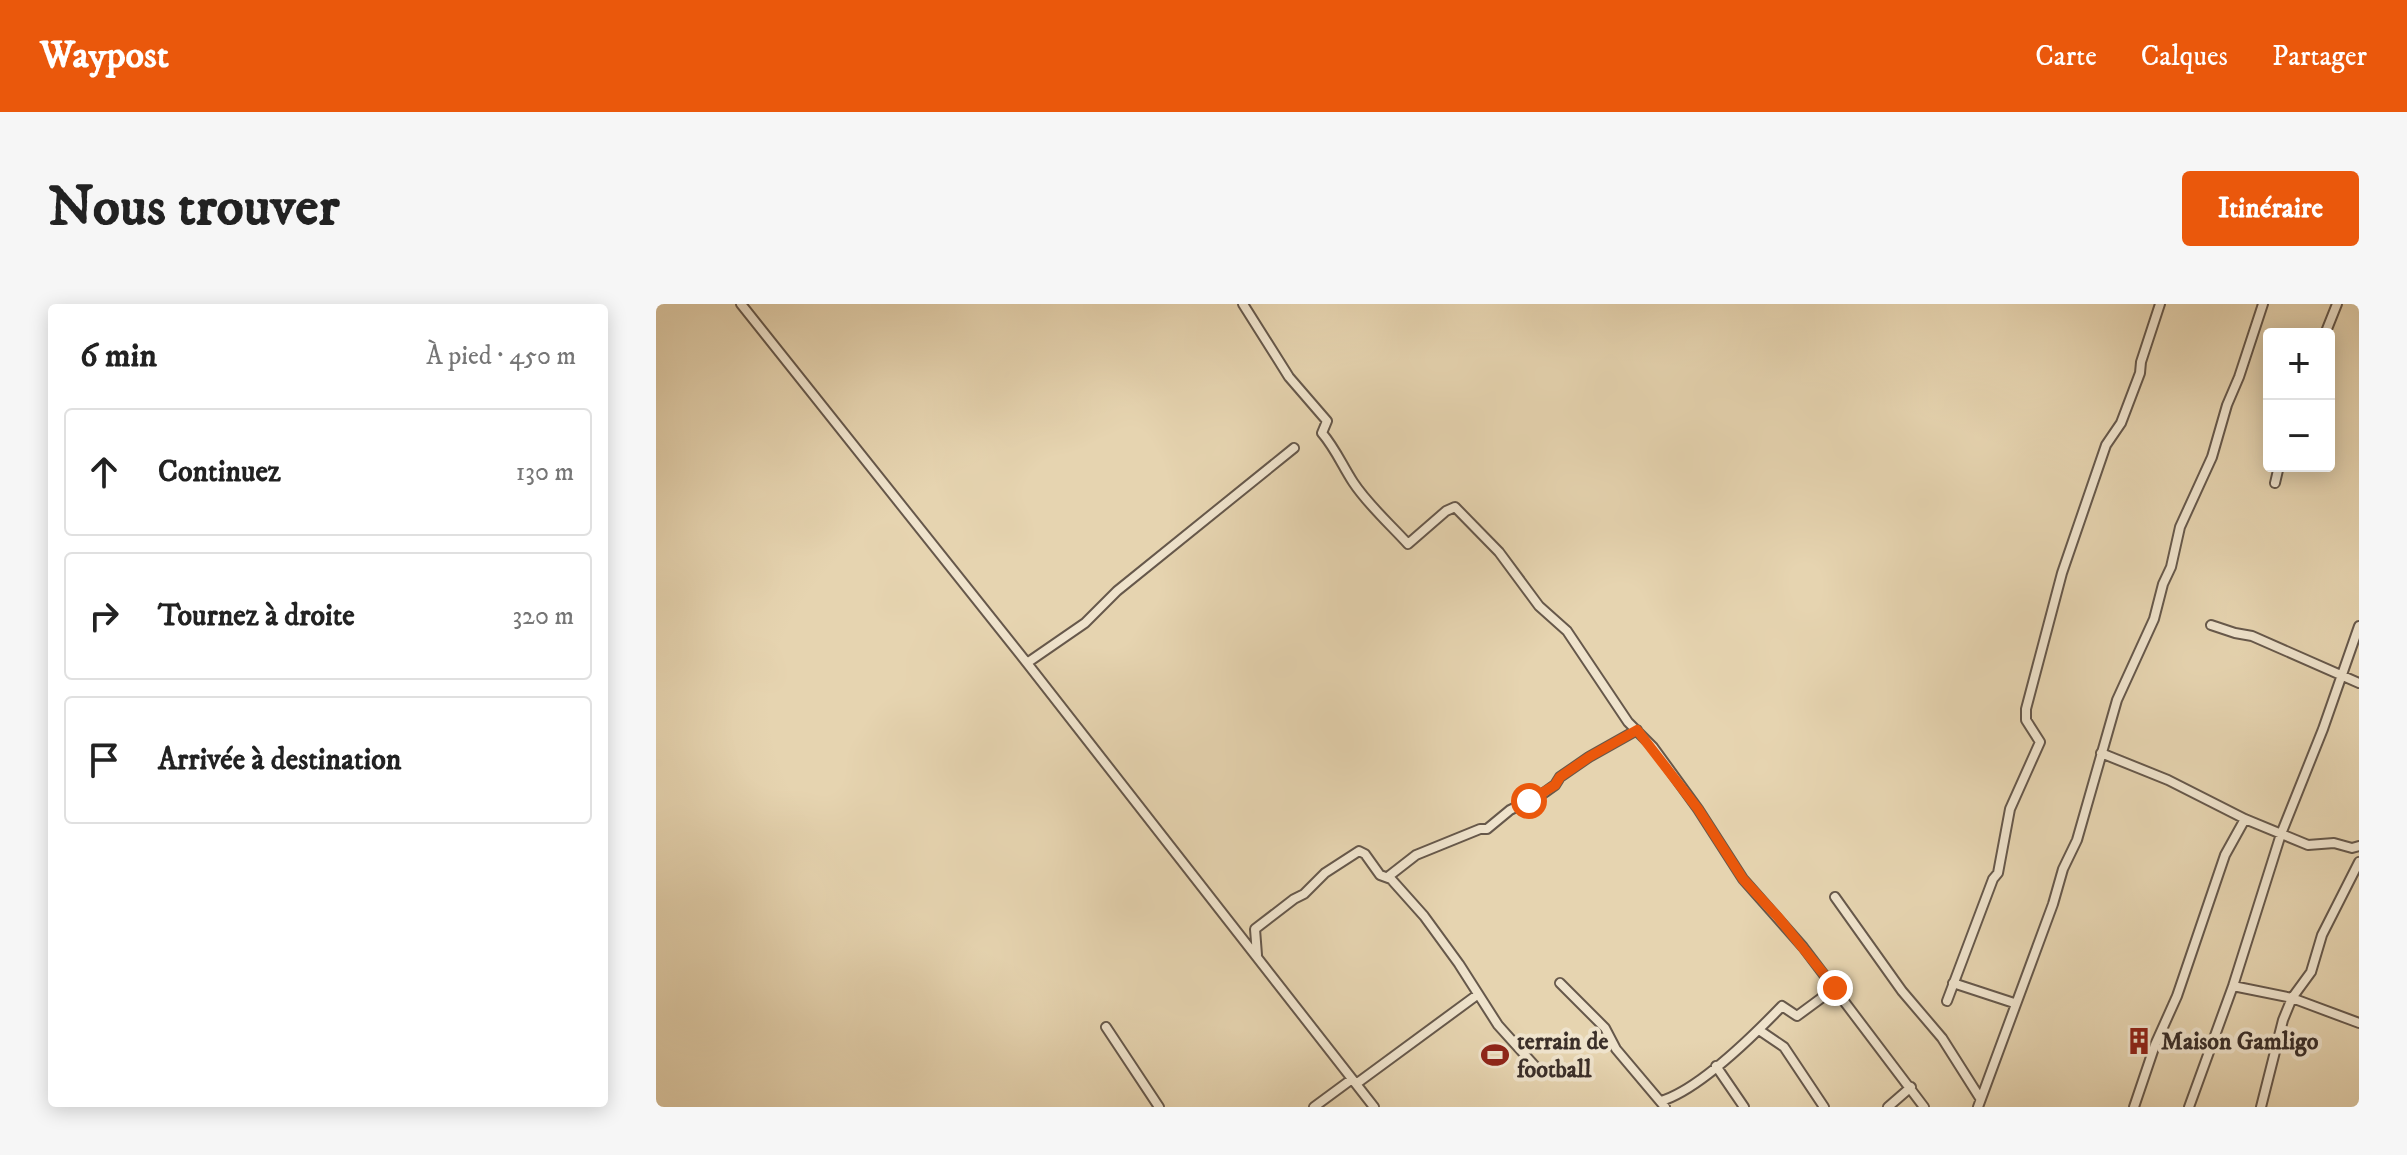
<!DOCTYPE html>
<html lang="fr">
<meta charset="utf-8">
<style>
body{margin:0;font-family:"IM FELL DW Pica",serif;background:#f6f6f6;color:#222}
.controls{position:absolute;right:24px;top:24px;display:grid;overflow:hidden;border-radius:8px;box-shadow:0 4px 20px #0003}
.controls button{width:72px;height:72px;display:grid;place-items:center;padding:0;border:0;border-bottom:2px solid #e0e0e0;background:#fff;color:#222;font:40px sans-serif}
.stop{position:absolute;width:24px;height:24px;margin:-18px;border:6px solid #ea580c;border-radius:50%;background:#fff}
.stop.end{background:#ea580c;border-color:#fff;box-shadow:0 2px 8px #0008}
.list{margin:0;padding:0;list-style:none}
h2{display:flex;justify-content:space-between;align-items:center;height:104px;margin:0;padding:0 32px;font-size:34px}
h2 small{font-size:26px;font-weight:400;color:#767676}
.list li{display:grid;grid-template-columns:52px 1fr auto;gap:24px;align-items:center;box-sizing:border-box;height:128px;margin:0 16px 16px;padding:0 16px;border:2px solid #e0e0e0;border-radius:8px}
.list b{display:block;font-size:30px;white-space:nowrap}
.list em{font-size:26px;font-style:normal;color:#767676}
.icon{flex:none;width:44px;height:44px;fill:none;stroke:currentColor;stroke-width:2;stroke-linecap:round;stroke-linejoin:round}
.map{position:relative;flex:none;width:1703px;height:803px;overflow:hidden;border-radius:8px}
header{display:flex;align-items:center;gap:48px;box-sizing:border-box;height:112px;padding:0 40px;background:#ea580c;color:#fff}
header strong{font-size:38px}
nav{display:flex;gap:44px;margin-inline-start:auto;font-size:28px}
.intro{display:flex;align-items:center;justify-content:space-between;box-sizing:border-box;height:192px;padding:0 48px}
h1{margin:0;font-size:56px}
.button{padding:20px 36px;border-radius:8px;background:#ea580c;color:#fff;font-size:28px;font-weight:700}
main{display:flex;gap:48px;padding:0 48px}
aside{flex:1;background:#fff;border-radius:8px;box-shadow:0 4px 20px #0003}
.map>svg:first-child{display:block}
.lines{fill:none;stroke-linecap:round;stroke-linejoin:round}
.minor-casing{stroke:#66584b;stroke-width:12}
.minor{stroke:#efe3cc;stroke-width:8}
.route{stroke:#ea580c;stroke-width:10}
.labels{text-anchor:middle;stroke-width:8;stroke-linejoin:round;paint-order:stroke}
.poi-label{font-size:24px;font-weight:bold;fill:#3b2f29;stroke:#efe3cc;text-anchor:start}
</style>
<header>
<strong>Waypost</strong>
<nav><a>Carte</a><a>Calques</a><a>Partager</a></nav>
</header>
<div class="intro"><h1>Nous trouver</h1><a class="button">Itinéraire</a></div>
<main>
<aside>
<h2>6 min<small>À pied · 450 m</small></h2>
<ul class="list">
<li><svg class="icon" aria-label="ahead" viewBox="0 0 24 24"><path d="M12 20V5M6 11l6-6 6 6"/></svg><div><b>Continuez</b></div><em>130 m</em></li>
<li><svg class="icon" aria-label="right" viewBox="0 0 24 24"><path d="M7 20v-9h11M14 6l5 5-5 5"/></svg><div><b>Tournez à droite</b></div><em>320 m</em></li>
<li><svg class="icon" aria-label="arrive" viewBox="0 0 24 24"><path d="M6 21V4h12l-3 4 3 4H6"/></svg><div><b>Arrivée à destination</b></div></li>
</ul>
</aside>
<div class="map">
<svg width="1703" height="803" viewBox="0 0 1703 803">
<rect width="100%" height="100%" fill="#e6d4b0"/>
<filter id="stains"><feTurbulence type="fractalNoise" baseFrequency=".0025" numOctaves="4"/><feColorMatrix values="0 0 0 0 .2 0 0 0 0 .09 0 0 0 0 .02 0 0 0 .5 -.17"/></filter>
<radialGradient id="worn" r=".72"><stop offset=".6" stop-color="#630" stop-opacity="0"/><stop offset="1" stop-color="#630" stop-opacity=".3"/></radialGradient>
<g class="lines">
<g class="minor-casing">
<path id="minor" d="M85,0L371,359L718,803
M587,0L633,73L671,117L666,129C679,144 686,161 697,178C712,201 734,220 752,240L790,207L799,203L843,248L883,302L911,327L972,418L997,443L1042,505L1087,575L1147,643L1268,803
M1669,30L1681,0
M1619,179L1623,162
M1555,321L1579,329L1596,332L1703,379
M371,359L429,319L461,287L638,144
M1445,449L1512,476L1589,515L1652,541L1678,539L1696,544L1703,542
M733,572L760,551L824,525H831L854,506L885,491L899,481L904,473L933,453L981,426
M1179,593L1246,687L1286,734L1324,794
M601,651L599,625L638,595L648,590L669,569L703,547L709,550L724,571L735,575L768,612L803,660L842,721L887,771
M904,679L949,724L960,745L1009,803
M1297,679L1358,699
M1577,682L1636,694L1703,719
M1291,697L1337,575L1342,569L1354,505L1384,438L1370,416V405L1406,269L1450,141L1465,119L1484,69L1485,58L1504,0
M450,723L503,803
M1103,726L1128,743L1168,803
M1060,762L1088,803
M700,780L821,691
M1005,797C1042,786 1098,731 1126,702L1141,712L1179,684
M658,803L696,775
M1232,803L1255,783
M1322,803L1397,600L1407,565L1421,536L1461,396L1498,315L1507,280L1515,263L1524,223L1556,153L1571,101L1583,73L1607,0
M1478,803L1499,741L1521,692L1569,551L1589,515
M1533,803L1577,682L1625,530L1667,425L1703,322
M1605,803L1627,716L1636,694L1655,668L1666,631L1703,558"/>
</g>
<use href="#minor" class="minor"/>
</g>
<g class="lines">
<path class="route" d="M873,497L899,481L904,473L933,453L981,426L1042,505L1087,575L1122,613L1179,684"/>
</g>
<defs>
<g id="building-bare" transform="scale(2.16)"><path d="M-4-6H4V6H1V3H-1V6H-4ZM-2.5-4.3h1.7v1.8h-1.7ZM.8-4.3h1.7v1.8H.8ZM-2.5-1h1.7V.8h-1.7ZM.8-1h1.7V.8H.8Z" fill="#8f2418" stroke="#efe3cc" stroke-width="2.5" paint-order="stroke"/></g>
<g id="stadium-bare" transform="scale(2.16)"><path d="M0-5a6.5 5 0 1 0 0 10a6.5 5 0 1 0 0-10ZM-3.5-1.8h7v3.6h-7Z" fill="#8f2418" stroke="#efe3cc" stroke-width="2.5" paint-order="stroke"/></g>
</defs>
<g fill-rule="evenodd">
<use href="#building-bare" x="1483" y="737"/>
<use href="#stadium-bare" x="839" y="751"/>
</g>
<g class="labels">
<g class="poi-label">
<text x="861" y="745">terrain de<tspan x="861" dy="28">football</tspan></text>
<text x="1505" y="745">Maison Gamligo</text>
</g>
</g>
<rect width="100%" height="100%" filter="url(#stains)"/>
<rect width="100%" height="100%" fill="url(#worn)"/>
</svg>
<div class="controls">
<button>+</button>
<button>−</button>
</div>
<div class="stop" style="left:873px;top:497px"></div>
<div class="stop end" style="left:1179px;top:684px"></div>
</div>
</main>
